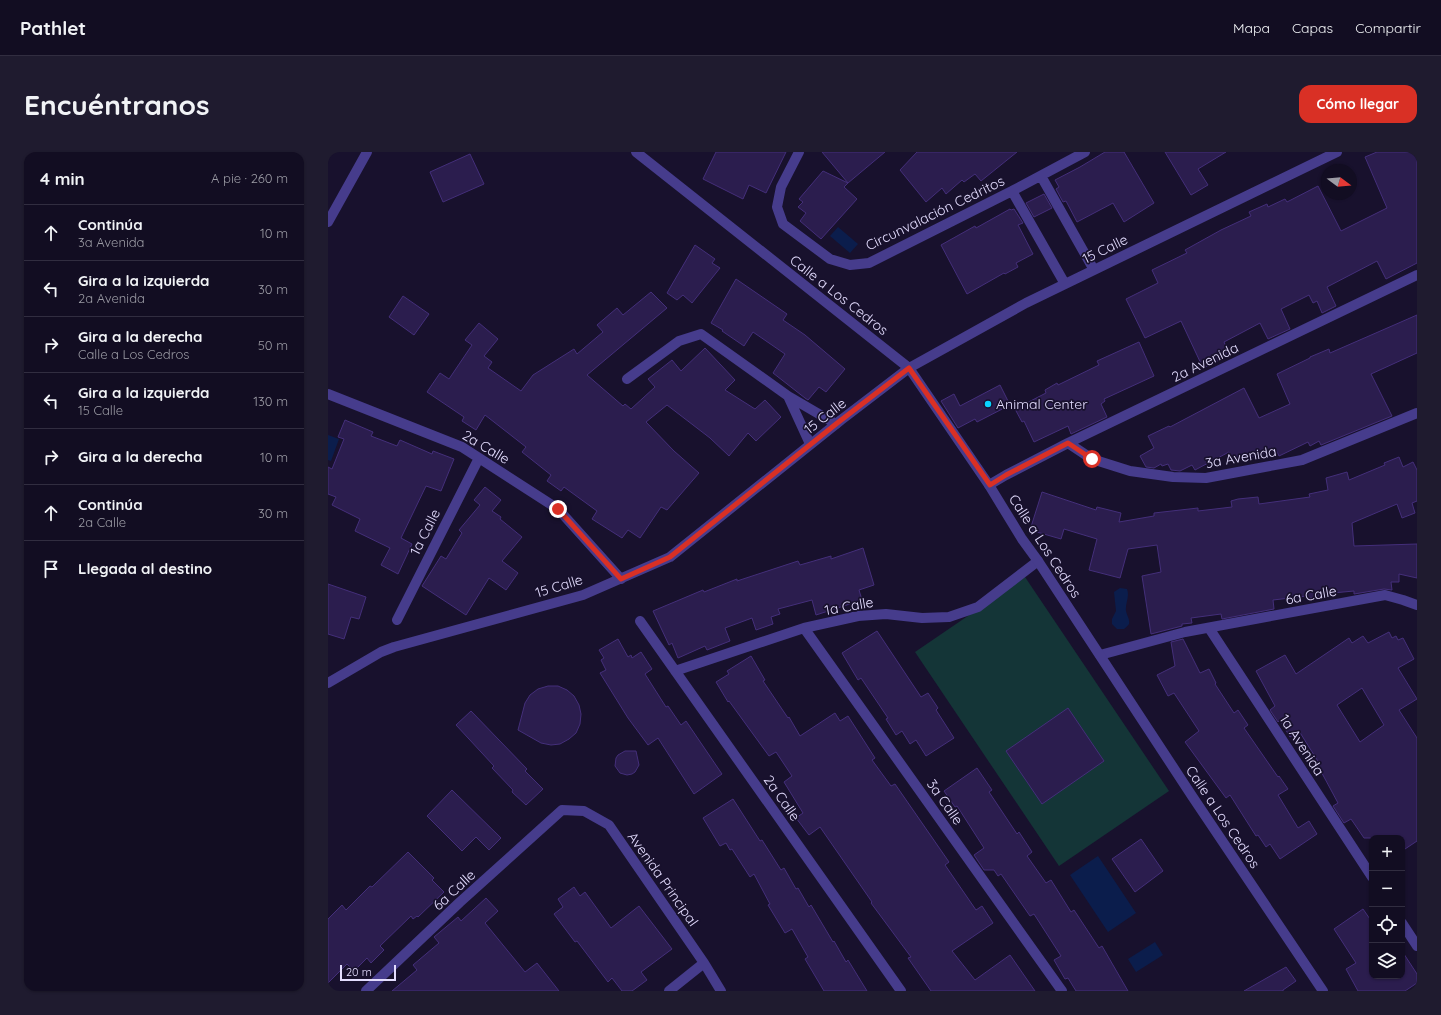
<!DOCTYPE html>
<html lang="es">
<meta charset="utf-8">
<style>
body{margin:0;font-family:Quicksand,sans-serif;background:#1f1b2f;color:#f1f3f6}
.controls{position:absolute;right:12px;bottom:12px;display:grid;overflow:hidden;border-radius:8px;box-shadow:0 1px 3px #0004}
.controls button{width:36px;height:36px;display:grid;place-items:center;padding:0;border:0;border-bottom:1px solid #312d40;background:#120d22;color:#f1f3f6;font:20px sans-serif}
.compass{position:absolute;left:993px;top:12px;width:36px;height:36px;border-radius:50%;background:#120d22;box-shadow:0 1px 3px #0004;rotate:106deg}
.scale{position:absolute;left:12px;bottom:10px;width:56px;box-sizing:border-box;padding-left:4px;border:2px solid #e4ddff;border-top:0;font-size:11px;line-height:14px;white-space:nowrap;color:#e4ddff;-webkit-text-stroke:3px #18112d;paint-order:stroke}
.stop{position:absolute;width:12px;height:12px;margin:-9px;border:3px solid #d93025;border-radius:50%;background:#fff}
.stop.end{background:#d93025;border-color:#fff;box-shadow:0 1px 4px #0008}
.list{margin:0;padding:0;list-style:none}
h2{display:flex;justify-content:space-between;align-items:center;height:52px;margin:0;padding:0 16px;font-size:17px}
h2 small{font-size:13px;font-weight:400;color:#9c9ca5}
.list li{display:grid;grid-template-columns:26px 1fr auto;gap:12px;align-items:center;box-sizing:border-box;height:56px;padding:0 16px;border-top:1px solid #312d40}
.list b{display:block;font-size:15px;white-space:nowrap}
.list p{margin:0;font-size:13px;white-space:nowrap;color:#9c9ca5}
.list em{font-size:13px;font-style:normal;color:#9c9ca5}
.icon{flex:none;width:22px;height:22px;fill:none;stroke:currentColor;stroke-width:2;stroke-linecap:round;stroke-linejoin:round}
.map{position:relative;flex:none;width:1089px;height:839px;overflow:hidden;border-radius:12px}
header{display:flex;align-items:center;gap:24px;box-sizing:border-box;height:56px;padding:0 20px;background:#120d22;border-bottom:1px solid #312d40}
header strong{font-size:19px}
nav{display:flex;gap:22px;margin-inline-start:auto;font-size:14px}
.intro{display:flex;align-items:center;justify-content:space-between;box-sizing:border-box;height:96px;padding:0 24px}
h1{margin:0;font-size:28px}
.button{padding:10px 18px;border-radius:12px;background:#d93025;color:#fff;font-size:14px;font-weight:700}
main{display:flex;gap:24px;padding:0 24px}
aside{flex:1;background:#120d22;border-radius:12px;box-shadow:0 1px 3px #0004}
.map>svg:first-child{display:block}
.green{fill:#143537}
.water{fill:#0b1d4c}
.building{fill:#2b1d4e;stroke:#442f7a;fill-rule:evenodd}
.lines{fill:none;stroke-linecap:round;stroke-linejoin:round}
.minor{stroke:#463c8c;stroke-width:10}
.tertiary{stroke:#463c8c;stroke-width:10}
.route{stroke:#d93025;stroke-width:5}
.poi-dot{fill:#09d3ff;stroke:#18112d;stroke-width:1.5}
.labels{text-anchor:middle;stroke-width:3.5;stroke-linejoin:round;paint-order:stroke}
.street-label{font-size:14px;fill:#e4ddff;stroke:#18112d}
.poi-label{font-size:14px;fill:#e4ddff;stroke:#18112d;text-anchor:start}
</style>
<header>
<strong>Pathlet</strong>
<nav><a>Mapa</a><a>Capas</a><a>Compartir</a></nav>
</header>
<div class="intro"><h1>Encuéntranos</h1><a class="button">Cómo llegar</a></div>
<main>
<aside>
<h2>4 min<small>A pie · 260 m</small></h2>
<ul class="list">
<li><svg class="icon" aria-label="ahead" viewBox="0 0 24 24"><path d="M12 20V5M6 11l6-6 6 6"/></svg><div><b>Continúa</b><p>3a Avenida</p></div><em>10 m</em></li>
<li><svg class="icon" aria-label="left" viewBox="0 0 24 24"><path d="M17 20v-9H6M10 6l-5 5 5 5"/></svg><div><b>Gira a la izquierda</b><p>2a Avenida</p></div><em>30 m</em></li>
<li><svg class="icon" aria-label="right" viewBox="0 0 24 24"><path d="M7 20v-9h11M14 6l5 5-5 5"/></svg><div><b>Gira a la derecha</b><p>Calle a Los Cedros</p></div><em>50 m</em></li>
<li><svg class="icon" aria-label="left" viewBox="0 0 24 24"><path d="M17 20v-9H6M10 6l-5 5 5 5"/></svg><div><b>Gira a la izquierda</b><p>15 Calle</p></div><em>130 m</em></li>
<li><svg class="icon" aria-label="right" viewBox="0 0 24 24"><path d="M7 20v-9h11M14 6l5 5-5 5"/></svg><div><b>Gira a la derecha</b></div><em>10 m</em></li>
<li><svg class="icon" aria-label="ahead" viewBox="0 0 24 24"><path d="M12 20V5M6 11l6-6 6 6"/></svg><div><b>Continúa</b><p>2a Calle</p></div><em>30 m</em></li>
<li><svg class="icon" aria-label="arrive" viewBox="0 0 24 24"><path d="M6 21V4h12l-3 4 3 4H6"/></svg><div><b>Llegada al destino</b></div></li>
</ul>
</aside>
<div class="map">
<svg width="1089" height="839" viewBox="0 0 1089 839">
<rect width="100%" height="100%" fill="#18112d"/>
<path class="green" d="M697,425L841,639L731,714L587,500Z"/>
<path class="water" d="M510,75L530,92L522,101L502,84Z
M0,283L11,287L3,309L0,308Z
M792,436L799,437C802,445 797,451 798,459C799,464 802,467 801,472C800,474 798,475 796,477H789L784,472V467L788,459L786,440Z
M770,704L808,761L780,780L742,723Z
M827,790L835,803L808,820L800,807Z"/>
<path class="building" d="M388,0H458L438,41L421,33L415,47L375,27Z
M494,0H557L520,31Z
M589,0H689L653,29L647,22L636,30L634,28L618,42L614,36L598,50L572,18Z
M777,0H796L826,51L796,70L785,51L749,70L738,49L735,50L728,37L731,35L727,28L752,15Z
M837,0H898L870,17L880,33L863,43Z
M1049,0H1089V111L1058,127L1049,109L999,135L1008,154L994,161L989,149L985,151L981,143L953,157L962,177L940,187L932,171L896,190L902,203L875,216L853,169L817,186L798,147L830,131L824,118L859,101L857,98L893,78L923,64L921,60L939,52L940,55L957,47L959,50L990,34L1013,79L1059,56L1037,5Z
M142,2L156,32L115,50L102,20Z
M495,19L520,31L516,35L529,47L493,87L472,69L478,61L470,55L475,50L471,47Z
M716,42L724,56L706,65L698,51Z
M682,57L683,58L686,57L695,71L690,73L705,102L688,111L690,115L677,122L676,121L639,142L613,93L647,74L648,76Z
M367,93L387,107L384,111L392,116L364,151L355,143L349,148L339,141Z
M408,127L459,162L455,168L477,183L517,217L498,240L491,235L480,248L477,246L445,221L457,202L425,180L416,194L394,179L395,178L383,171Z
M323,140L339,156L259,223L295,254L297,252L303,257L327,235L320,227L344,208L353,219L377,196L407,228L397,238L427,257L437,248L453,265L428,289L420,281L401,304L382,286L339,253L318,270L346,299L371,321L339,358L333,355L312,386L300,378L294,386L264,367L269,359L236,335L233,339L219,329L223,323L194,300L198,295L157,263L148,278L134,269L136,265L99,240L112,221L121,227L144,193L137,188L151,171L170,187L156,204L164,210L160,216L193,239L205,223L246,197L249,202L275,180L269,173L289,156L295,163Z
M75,144L101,162L86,183L61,165Z
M1089,163V201L1043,222L1064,264L993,293L991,289L982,294L980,290L951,304L948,298L922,305L921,302L903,306L901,300L867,318L864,313L852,319L843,318L840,312L834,314L833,312L826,316L818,315L812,304L826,296L820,284L841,274L842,275L916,236L931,266L962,252L949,222L982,206V205L1001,197L1002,201Z
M811,190L826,224L776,247L777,249L773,252L779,265L743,282L740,274L706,290L696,269L694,270L687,257L718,241L717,238L729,231L730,233L771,213L769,209Z
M672,233L682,253L649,270L647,267L630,276L613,249L626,242L632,254Z
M17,268L45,280L43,284L69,294L72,288L104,302L105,299L126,307L113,339L98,334L73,386L84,392L70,422L53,413L62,396L27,379L32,367L4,353L8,345L0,342V315L4,317L16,287L10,285Z
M1071,305L1075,315L1085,310L1089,318V349L1084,351L1087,361L1074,366L1069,352L1024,371L1026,394L1089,392V426L1071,422V430H1063L1064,438L1056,437L1026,442V439L994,442V445L979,446V444L945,448L946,457L894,467L893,462L863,466L864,471L854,472V474L823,482L814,424L833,420L829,393L800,397L792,426L761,418L769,387L736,377L733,387L702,378L714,340L768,358L769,355L793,361L791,370L826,364V361L870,356V359L904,355L903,349L910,347L930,345L931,352L982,345L981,342L1000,338L998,326L1019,320L1021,328L1057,313L1056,311Z
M157,335L173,348L164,359L173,365L172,367L194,385L174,409L190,421L178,438L161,426L138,463L94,434L113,404L118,407L134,381L131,378L152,353L146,348Z
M535,396L546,433L531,438L534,448L488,463L484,448L450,457L452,462L443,465L445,472L428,478L424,466L397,476L402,489L379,498L377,494L350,506L344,491L341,493L325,459L375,438L376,440L409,427V429L470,409L472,413L503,404V407Z
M0,432L38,445L31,467L23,465L16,487L0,482Z
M549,479L593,545L600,541L610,556L608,558L626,586L598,604L588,588L582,592L574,579L568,583L558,567L560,566L533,526L530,528L514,501Z
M1061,480L1064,486L1068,484L1070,488L1075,486L1086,507L1070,516L1089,547L1071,558L1089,586V689L1074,699V686H1036L1023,667L1016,671L1005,654L1010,651L989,612L991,611L971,579L962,585L952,568L950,570L942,558L947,554L928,519L957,503L968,522L1021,486L1024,491L1035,484L1040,491ZM1034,536L1056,573L1032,590L1009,553Z
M290,487L300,505L303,503L304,506L313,500L324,517L317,522L338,555L340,554L353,573L358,569L394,622L366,642L330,586L320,593L300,566L272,521L278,518L273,508L276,506L271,498Z
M855,487L872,521L881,517L888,531L887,532L906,561L910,558L920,573L916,576L950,625L951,624L960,637L950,643L970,676L981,669L989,682L952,707L942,692L938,695L930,683L928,684L902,643L898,646L857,590L871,579L846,541L840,544L829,523L847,514L843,490Z
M423,504L437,528L435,529L460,566L461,565L472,584L507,561L512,569L520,564L547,606L544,608L563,634L567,632L621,710L617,713L648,758L654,754L665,771L624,799L647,828L682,803L707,839H603L580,806L583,805L543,751L544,750L492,675L481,683L468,666L475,661L456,630L464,624L448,600L441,604L401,549L400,550L388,530L401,522L399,519Z
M220,534H230L239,538L246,544L251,553L253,562L252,572L248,581L241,587L232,592L223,593L213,591L190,578L197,551L202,543L210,537Z
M740,556L776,609L714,652L678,599Z
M143,559L199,617L197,619L215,637L198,653L184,640L185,638L164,616L166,614L128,573Z
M297,599H308L311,613L307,620L304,622L299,623L292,621L287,614L288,606L290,603Z
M649,616L664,638L661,640L689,682L691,680L704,700L699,704L718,731L723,728L743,760L746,758L771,796L774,794L800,839H748L740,826L737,827L726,808L733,804L706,762L702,764L673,722L670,724L666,718H656L646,703L656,696L629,654L627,655L616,639Z
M124,638L173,686L161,698L148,685L134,699L99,664Z
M405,647L432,689L434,688L453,718L456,716L468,737L470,736L481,755L483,753L505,790L506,789L518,810L520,808L539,839H496L477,807L480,805L464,777L457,781L440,753L442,752L426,722L422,725L404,697L402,698L398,691L392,694L375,666Z
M813,687L835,719L807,740L784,707Z
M80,700L106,726L104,728L116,740L90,765L89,764L85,767L83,764L52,794L56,798L43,811L39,806L26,819L19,812L0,831V767L14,753L18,758L42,734L44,735Z
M246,735L252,744L257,740L283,776L311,754L344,797L313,820L319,828L304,839H294L284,826L280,830L249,789L247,790L226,762L235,755L230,747Z
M158,746L170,759L157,771L197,820L209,811L231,839H64L89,818L85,813L111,791L106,785L130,765L133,769Z
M1035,757L1044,770V824H1074V799L1089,822V831L1077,839H1030L1018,817L1028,811L1006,777Z
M958,815L968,829L955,838V839H916Z"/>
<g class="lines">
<path class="minor" d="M308,0L581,216L698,151L1009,0
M471,0L453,35L449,55L455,72L502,107L522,113L541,111L684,39L757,0
M713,24L766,118
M684,39L737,132
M0,70L39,0
M299,227L351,189L373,182L460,244L508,272
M0,242L134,295L230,357L293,427
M460,244L482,292
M740,291L764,307L802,319L845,325L878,326L974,308L1089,261
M661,333L678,323L740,291L1089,123
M69,468L151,306
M312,469L573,839
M476,476L734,839
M881,476L1044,725
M772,503L857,480L1057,443L1075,448L1089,453
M347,519L476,476L530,464L558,462L594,466L621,465L650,455L710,409
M1074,771L1089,794
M38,839L132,750L234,658L256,659L281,673L376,811L393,839
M341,839L376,811"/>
<path class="tertiary" d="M0,531L53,500L66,495L255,443L342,405L513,268L581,216L661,333L694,387L710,409L864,644L995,839"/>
</g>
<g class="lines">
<path class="route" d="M230,357L293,427L342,405L508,272L581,216L662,333L678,323L740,291L764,307"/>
</g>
<circle class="poi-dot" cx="660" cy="252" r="4"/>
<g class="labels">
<g class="street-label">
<text transform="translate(607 61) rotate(-26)" y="5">Circunvalación Cedritos</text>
<text transform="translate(777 97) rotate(-26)" y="5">15 Calle</text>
<text transform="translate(511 143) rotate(38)" y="5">Calle a Los Cedros</text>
<text transform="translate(877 210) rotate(-26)" y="5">2a Avenida</text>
<text transform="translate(497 264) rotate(-38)" y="5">15 Calle</text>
<text transform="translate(158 295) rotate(31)" y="5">2a Calle</text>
<text transform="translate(913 305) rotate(-10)" y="5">3a Avenida</text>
<text transform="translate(97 380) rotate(-63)" y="5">1a Calle</text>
<text transform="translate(717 394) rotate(57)" y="5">Calle a Los Cedros</text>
<text transform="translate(231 434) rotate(-17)" y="5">15 Calle</text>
<text transform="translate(983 443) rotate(-10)" y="5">6a Calle</text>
<text transform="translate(521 454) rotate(-10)" y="5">1a Calle</text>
<text transform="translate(974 593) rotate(57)" y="5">1a Avenida</text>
<text transform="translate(454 646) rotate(55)" y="5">2a Calle</text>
<text transform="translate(617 650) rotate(55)" y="5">3a Calle</text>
<text transform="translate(895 665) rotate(56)" y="5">Calle a Los Cedros</text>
<text transform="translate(335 727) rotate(55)" y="5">Avenida Principal</text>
<text transform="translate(126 738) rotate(-43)" y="5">6a Calle</text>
</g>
<g class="poi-label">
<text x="668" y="257">Animal Center</text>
</g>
</g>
</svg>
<div class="controls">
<button>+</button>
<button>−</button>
<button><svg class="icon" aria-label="locate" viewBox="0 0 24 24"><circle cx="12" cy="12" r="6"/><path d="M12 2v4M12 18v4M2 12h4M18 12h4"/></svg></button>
<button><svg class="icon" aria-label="layers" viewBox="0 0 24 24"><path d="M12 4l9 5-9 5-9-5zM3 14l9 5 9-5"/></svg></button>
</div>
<svg class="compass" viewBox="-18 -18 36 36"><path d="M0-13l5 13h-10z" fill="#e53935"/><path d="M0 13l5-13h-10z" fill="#9c9ca5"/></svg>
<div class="scale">20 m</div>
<div class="stop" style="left:764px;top:307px"></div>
<div class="stop end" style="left:230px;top:357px"></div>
</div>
</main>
